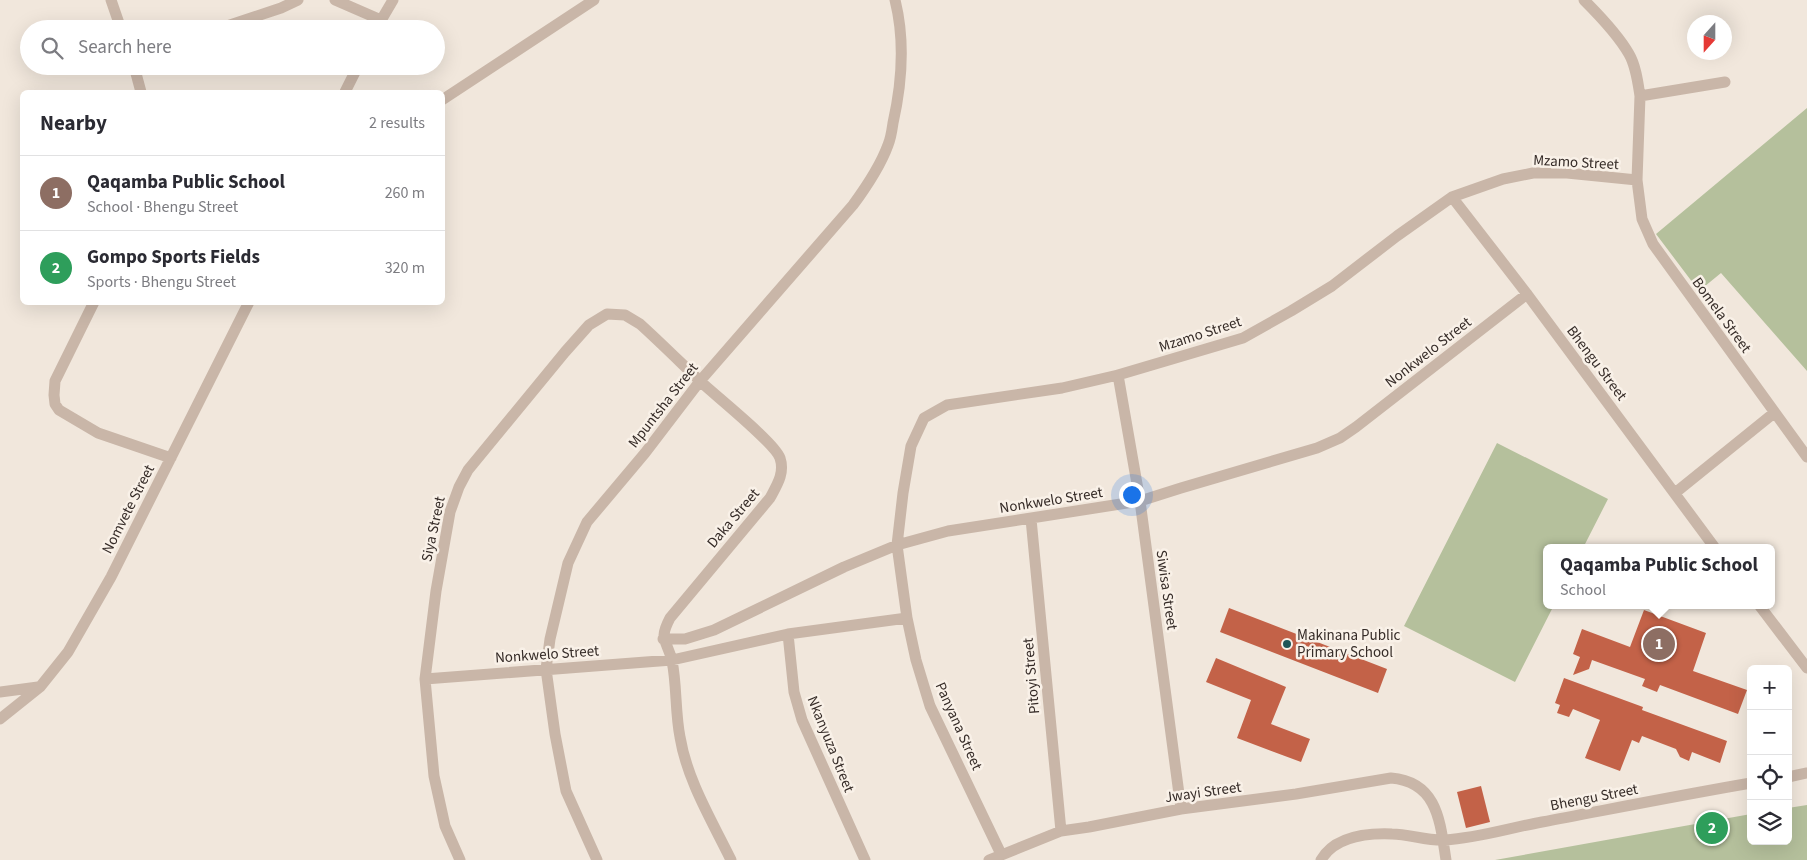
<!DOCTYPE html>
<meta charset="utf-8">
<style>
body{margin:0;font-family:"Source Sans 3",sans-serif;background:#f7f7f7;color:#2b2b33}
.controls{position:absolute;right:15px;bottom:15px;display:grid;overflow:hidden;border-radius:8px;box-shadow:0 5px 20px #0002}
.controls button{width:45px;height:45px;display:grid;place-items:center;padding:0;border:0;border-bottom:1px solid #e1e1e2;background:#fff;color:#2b2b33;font:25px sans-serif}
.compass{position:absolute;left:1687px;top:15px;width:45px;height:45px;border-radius:50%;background:#fff;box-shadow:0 5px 20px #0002;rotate:201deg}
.you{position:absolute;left:1131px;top:494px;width:18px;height:18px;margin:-12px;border:4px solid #fff;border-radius:50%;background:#1a73e8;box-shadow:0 0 0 8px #1a73e833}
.badge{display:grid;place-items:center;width:32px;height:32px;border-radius:50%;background:#111827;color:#fff;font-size:16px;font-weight:700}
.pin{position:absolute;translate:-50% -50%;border:2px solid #fff;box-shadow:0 1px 5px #0006}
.popup{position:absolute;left:1543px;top:544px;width:232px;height:65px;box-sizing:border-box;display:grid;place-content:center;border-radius:8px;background:#fff;filter:drop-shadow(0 1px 4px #0005);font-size:16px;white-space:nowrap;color:#7c7c81}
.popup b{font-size:19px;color:#2b2b33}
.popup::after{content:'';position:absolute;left:50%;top:100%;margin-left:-10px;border:10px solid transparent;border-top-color:#fff}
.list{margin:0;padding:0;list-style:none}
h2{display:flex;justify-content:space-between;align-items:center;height:65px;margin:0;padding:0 20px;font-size:21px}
h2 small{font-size:16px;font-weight:400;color:#7c7c81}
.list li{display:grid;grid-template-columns:32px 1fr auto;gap:15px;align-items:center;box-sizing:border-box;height:75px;padding:0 20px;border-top:1px solid #e1e1e2}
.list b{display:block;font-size:19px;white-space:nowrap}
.list p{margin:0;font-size:16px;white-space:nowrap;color:#7c7c81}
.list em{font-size:16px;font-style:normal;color:#7c7c81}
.icon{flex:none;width:28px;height:28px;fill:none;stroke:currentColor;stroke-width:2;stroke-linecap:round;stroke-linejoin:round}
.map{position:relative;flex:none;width:1807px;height:860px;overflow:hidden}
.search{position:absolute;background:#fff;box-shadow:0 5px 20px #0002;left:20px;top:20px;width:425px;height:55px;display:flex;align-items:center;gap:12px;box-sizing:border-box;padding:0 18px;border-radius:28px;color:#7c7c81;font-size:19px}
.panel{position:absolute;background:#fff;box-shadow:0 5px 20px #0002;left:20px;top:90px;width:425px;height:215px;border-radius:8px}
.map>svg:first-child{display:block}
.green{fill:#b5c09c}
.building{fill:#c36248}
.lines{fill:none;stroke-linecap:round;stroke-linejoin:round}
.street{stroke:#c9b6a8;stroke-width:11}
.poi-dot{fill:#1e5557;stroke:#f9f1e8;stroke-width:2}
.labels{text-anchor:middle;stroke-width:5;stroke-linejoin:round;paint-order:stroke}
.street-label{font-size:15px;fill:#362c28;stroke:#f9f1e8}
.poi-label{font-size:15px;fill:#362c28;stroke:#f9f1e8;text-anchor:start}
</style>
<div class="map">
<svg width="1807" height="860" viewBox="0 0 1807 860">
<rect width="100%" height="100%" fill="#f1e7dc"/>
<path class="green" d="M1807,108V371L1721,273L1699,291L1656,234Z
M1497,443L1608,499L1583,548H1546V605H1554L1515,682L1404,626Z
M1807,805V860H1495L1751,814V841H1788V808Z"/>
<path class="building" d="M1229,608L1387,669L1378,693L1220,632Z
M1644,610L1706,633L1693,671L1747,690L1738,714L1660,685L1657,692L1642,686L1645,679L1592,660L1589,669L1573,675L1580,657L1573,654L1582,629L1630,647Z
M1216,658L1286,687L1271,724L1310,739L1301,762L1237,738L1251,700L1206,682Z
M1564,678L1643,707L1642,710L1727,741L1720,763L1692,752L1689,761L1680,757L1676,749L1642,736L1639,743L1632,740L1620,771L1585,758L1600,720L1573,709L1569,717L1557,713L1560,705L1555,703Z
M1481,786L1490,822L1466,828L1457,792Z"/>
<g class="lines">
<path class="street" d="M111,0L121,29
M335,0L381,20
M1584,0C1598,14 1620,38 1629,54C1636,66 1638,83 1640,96L1637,180L1642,219L1653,244L1807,457
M218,29L281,8L298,0
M376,29L393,0
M134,66L141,92
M345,92L358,66
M1640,96L1725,82
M442,100L594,0
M1452,197L1527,294L1715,548
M94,302L55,381L54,395L55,404L59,410L98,433L171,458
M1118,375L1140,501L1181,809
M1675,493L1774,413
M1031,519L1061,831
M1759,605L1807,668
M788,634L794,692L802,720L865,860
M663,639H685L714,630L844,567L897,545L948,531L1140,501L1181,488L1317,448L1340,438L1356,427L1527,294
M425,679L672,660L788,634L907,618
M0,692L38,687
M0,719L40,687L68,652L111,577L249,302
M1788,777L1807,773
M1001,854L930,706L916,660L907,618L897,545L903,493L911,446L924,418L947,405L1062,388L1118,375L1243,338L1291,311L1332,286L1397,236L1452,197L1503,179L1533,173H1567L1637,180
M460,860L445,826L434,776L425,679L436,591L450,512L459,487L468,470L565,352L589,325L607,314L625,315L640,324C661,343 681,363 701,382C716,396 775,443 780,458C785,473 777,485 770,498L670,618C658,641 667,639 672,661C677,685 675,712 680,737C687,780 712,821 731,860
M597,860L566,791L555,734L546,669L550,639L568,563L587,522L645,453L700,381L853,205C867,186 880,167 888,145C891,138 892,130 893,123C902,83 905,40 895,0
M989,860L1061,831L1089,827L1181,809L1296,794L1391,778C1438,782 1440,822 1446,860
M1321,860C1335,836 1367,833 1392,834C1409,834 1427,841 1445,840C1478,838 1509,828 1542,822C1611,809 1681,795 1751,783"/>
</g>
<circle class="poi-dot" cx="1287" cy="644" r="5"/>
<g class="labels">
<g class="street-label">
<text transform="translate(1576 162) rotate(3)" y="5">Mzamo Street</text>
<text transform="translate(1722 315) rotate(54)" y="5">Bomela Street</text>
<text transform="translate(1200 334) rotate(-18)" y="5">Mzamo Street</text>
<text transform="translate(1428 352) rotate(-38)" y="5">Nonkwelo Street</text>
<text transform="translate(1597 363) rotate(53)" y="5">Bhengu Street</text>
<text transform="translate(663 405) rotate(-52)" y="5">Mpuntsha Street</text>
<text transform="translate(1051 500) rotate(-9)" y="5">Nonkwelo Street</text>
<text transform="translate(128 509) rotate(-63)" y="5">Nomvete Street</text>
<text transform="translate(733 518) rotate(-50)" y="5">Daka Street</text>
<text transform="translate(433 529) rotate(-78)" y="5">Siya Street</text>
<text transform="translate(1167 590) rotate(82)" y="5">Siwisa Street</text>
<text transform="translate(547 654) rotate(-4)" y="5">Nonkwelo Street</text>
<text transform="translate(1031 676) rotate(-95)" y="5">Pitoyi Street</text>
<text transform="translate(959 726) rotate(66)" y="5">Panyana Street</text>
<text transform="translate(831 744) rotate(68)" y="5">Nkanyuza Street</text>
<text transform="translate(1203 792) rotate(-8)" y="5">Jwayi Street</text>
<text transform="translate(1594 797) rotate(-11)" y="5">Bhengu Street</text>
</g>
<g class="poi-label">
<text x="1297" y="640">Makinana Public<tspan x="1297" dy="17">Primary School</tspan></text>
</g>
</g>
</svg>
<div class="controls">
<button>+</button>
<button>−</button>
<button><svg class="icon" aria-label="locate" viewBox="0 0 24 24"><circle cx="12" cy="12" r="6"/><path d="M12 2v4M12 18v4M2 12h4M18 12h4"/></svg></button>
<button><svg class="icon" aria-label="layers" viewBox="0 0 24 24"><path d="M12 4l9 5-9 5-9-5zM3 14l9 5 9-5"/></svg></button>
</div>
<svg class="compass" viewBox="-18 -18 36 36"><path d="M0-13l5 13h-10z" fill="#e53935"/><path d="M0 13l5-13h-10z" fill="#7c7c81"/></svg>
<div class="you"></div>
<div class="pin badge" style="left:1659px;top:644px;background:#8d6e63">1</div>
<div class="popup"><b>Qaqamba Public School</b>School</div>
<div class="pin badge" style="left:1712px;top:828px;background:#2e9e5b">2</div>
<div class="search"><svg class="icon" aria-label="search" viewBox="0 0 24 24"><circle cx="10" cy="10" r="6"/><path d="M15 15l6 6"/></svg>Search here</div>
<section class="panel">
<h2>Nearby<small>2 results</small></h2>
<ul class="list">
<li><span class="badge" style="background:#8d6e63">1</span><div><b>Qaqamba Public School</b><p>School · Bhengu Street</p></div><em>260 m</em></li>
<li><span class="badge" style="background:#2e9e5b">2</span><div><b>Gompo Sports Fields</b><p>Sports · Bhengu Street</p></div><em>320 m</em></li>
</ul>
</section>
</div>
